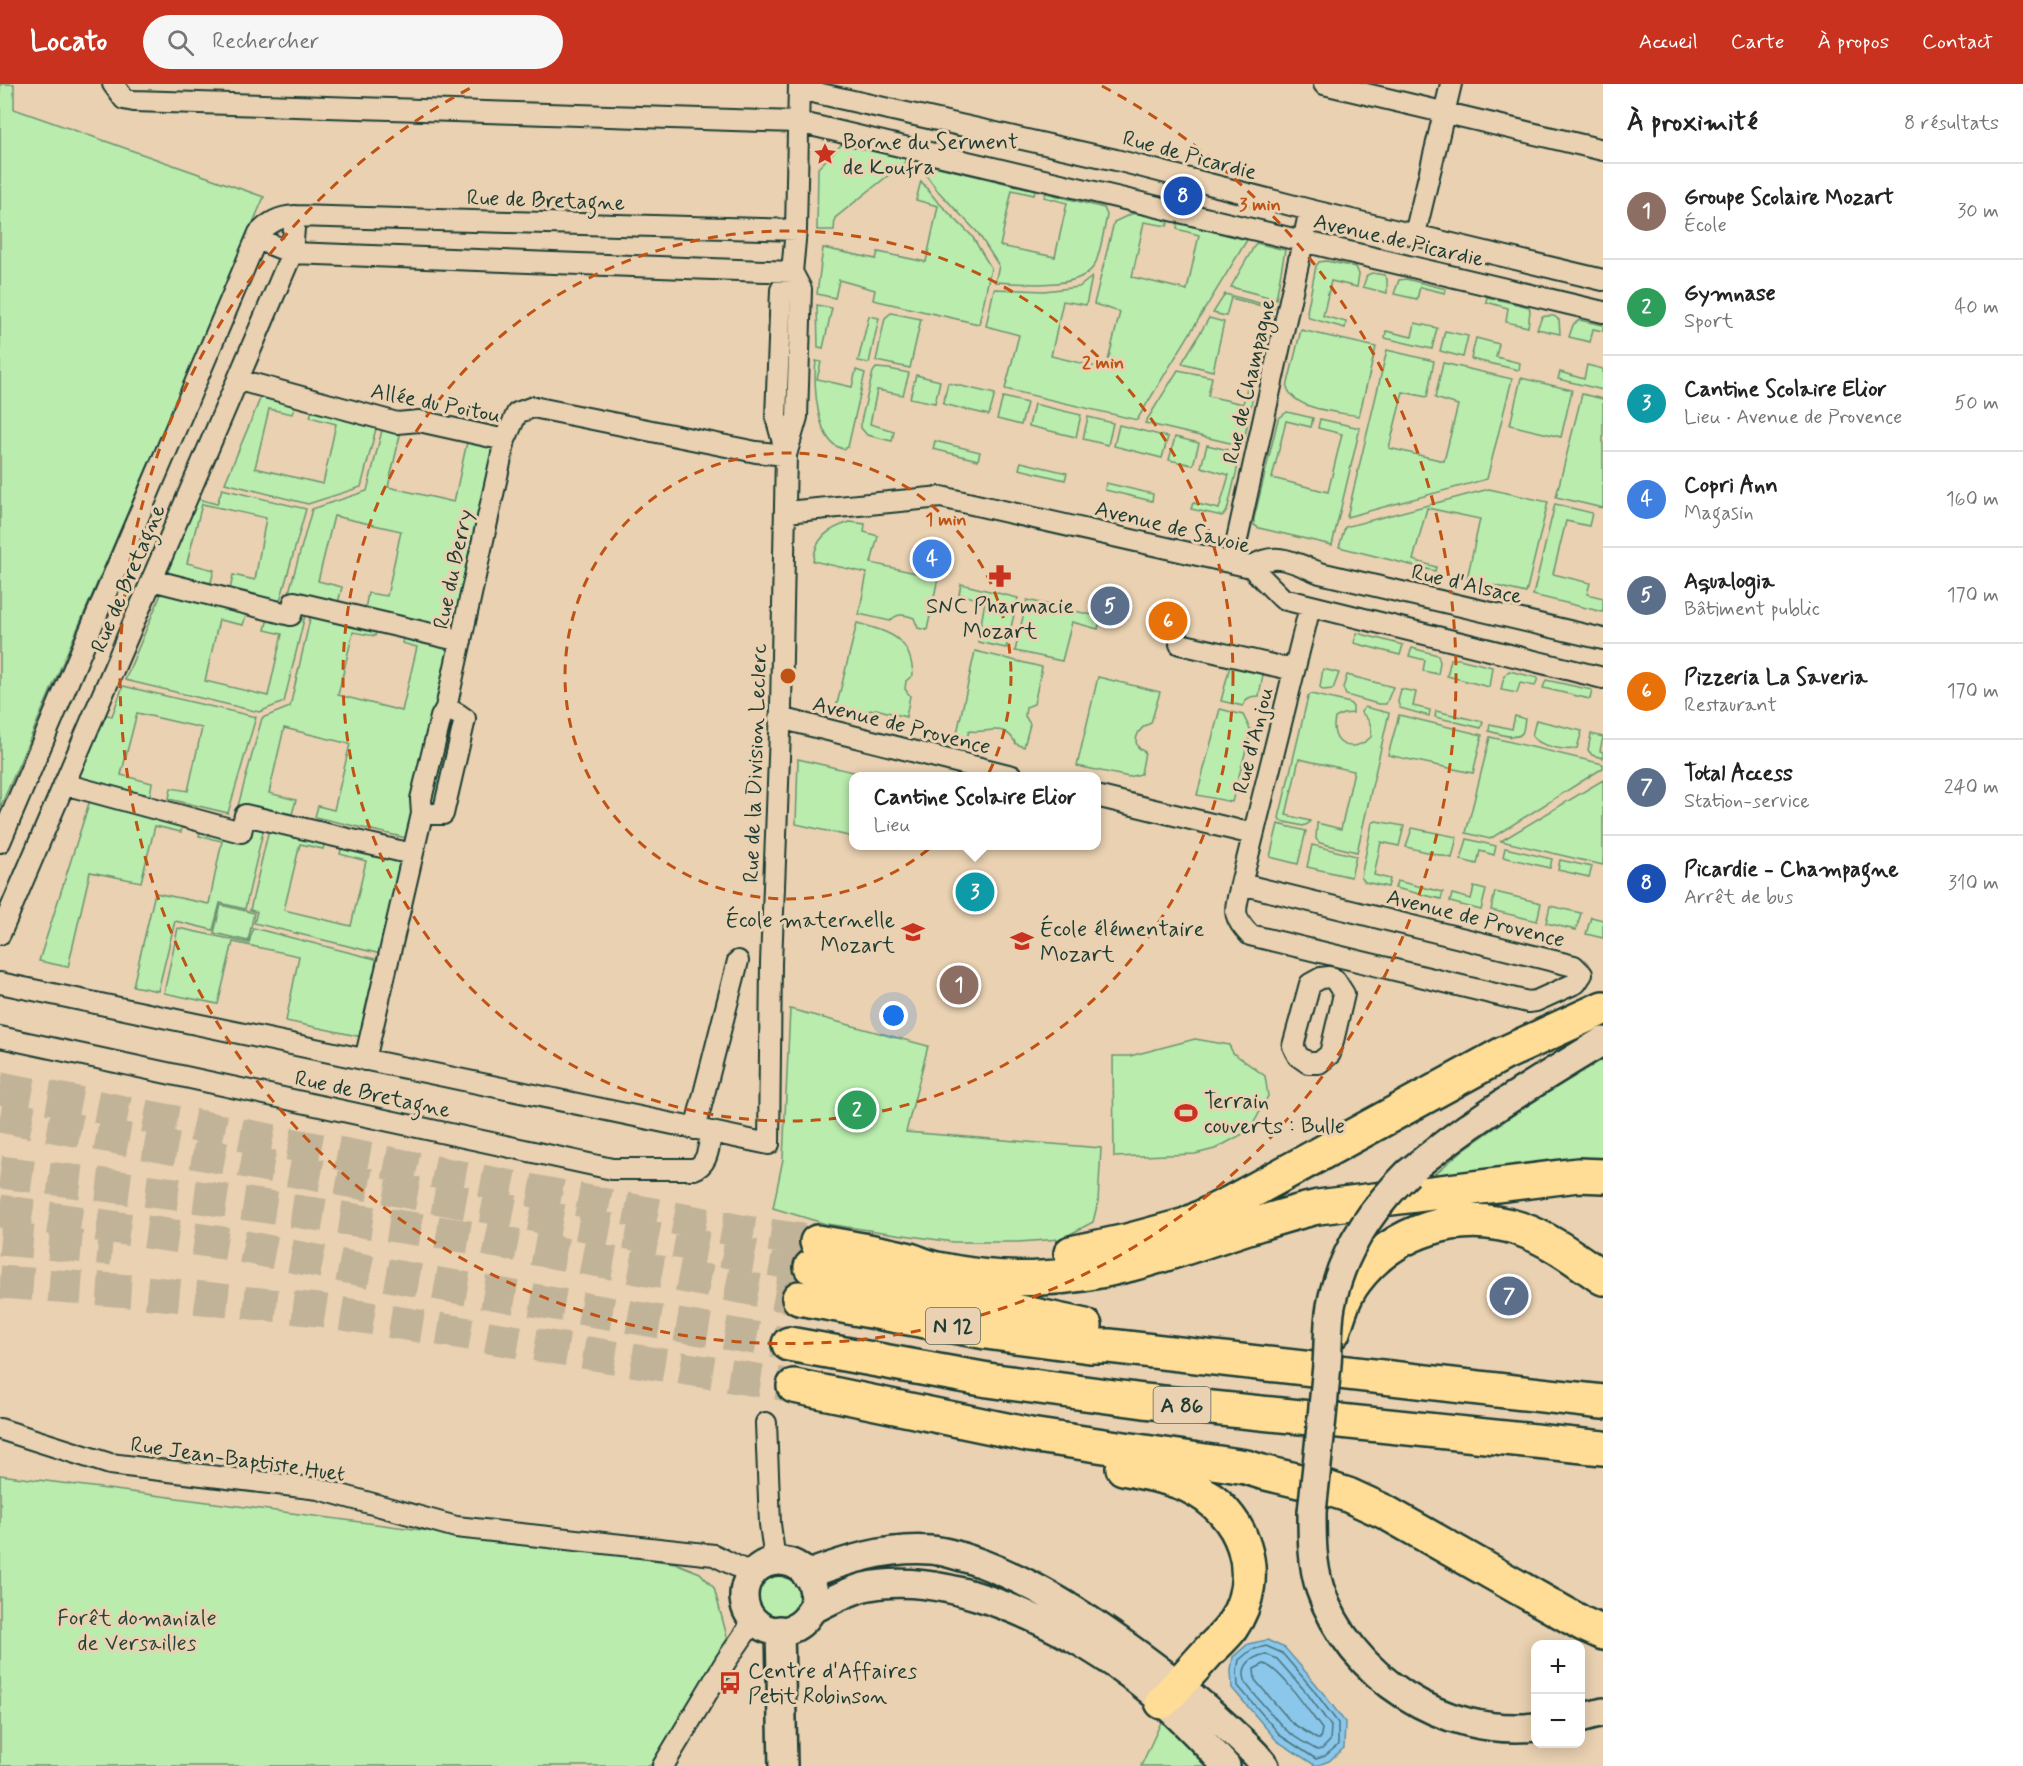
<!DOCTYPE html>
<html lang="fr">
<meta charset="utf-8">
<style>
body{margin:0;font-family:Mynerve,sans-serif;background:#f6f6f6;color:#222}
.controls{position:absolute;right:18px;bottom:18px;display:grid;overflow:hidden;border-radius:12px;box-shadow:0 3px 15px #0003}
.controls button{width:54px;height:54px;display:grid;place-items:center;padding:0;border:0;border-bottom:2px solid #e0e0e0;background:#fff;color:#222;font:30px sans-serif}
.you{position:absolute;left:894px;top:932px;width:21px;height:21px;margin:-15px;border:4px solid #fff;border-radius:50%;background:#1a73e8;box-shadow:0 0 0 9px #1a73e833}
.badge{display:grid;place-items:center;width:39px;height:39px;border-radius:50%;background:#c8321e;color:#fff;font-size:20px;font-weight:700}
.pin{position:absolute;translate:-50% -50%;border:3px solid #fff;box-shadow:0 2px 6px #0006}
.popup{position:absolute;left:849px;top:688px;width:252px;height:78px;box-sizing:border-box;display:grid;place-content:center;border-radius:12px;background:#fff;filter:drop-shadow(0 2px 4px #0005);font-size:20px;white-space:nowrap;color:#767676}
.popup b{font-size:22px;color:#222}
.popup::after{content:'';position:absolute;left:50%;top:100%;margin-left:-12px;border:12px solid transparent;border-top-color:#fff}
.list{margin:0;padding:0;list-style:none}
h2{display:flex;justify-content:space-between;align-items:center;height:78px;margin:0;padding:0 24px;font-size:26px}
h2 small{font-size:20px;font-weight:400;color:#767676}
.list li{display:grid;grid-template-columns:39px 1fr auto;gap:18px;align-items:center;box-sizing:border-box;height:96px;padding:0 24px;border-top:2px solid #e0e0e0}
.list b{display:block;font-size:22px;white-space:nowrap}
.list p{margin:0;font-size:20px;white-space:nowrap;color:#767676}
.list em{font-size:20px;font-style:normal;color:#767676}
.icon{flex:none;width:33px;height:33px;fill:none;stroke:currentColor;stroke-width:2;stroke-linecap:round;stroke-linejoin:round}
.map{position:relative;flex:none;width:1603px;height:1682px;overflow:hidden}
header{display:flex;align-items:center;gap:36px;box-sizing:border-box;height:84px;padding:0 30px;background:#c8321e;color:#fff}
header strong{font-size:28px}
nav{display:flex;gap:33px;margin-inline-start:auto;font-size:21px}
.search{width:420px;height:54px;background:#f6f6f6;display:flex;align-items:center;gap:15px;box-sizing:border-box;padding:0 21px;border-radius:33px;color:#767676;font-size:22px}
main{display:flex}
aside{flex:1;background:#fff}
.map>svg:first-child{display:block}
.green{fill:#b9ecad;stroke:#6c9470;stroke-width:1.5}
.water{fill:#8bc6eb;stroke:#608fa2;stroke-width:1.5}
.lines{fill:none;stroke-linecap:round;stroke-linejoin:round}
.shore{stroke:#4a747d;stroke-width:1.5}
.highway-tunnel{stroke:#c1b398;stroke-width:33;stroke-dasharray:33 16;stroke-linecap:butt}
.street-casing{stroke:#1f3d34;stroke-width:24}
.secondary-casing{stroke:#1f3d34;stroke-width:32}
.highway-casing{stroke:#1f3d34;stroke-width:38}
.street{stroke:#e9d1b1;stroke-width:20}
.secondary{stroke:#e9d1b1;stroke-width:27}
.highway{stroke:#ffdd96;stroke-width:33}
.secondary-bridge-casing{stroke:#1f3d34;stroke-width:32;stroke-linecap:butt}
.secondary-bridge{stroke:#e9d1b1;stroke-width:27}
.ring{fill:none;stroke:#c05314;stroke-width:3;stroke-dasharray:10 8}
.labels{text-anchor:middle;stroke-width:6;stroke-linejoin:round;paint-order:stroke}
.shield{fill:#e9d1b1;stroke:#5c695a;stroke-width:1.5}
.shield-label{font-size:21px;font-weight:bold;fill:#1f3d34}
.poi-label{font-size:22px;fill:#1f3d34;stroke:#e9d1b1;text-anchor:start}
.street-label{font-size:22px;fill:#1f3d34;stroke:#e9d1b1}
.park-label{font-size:22px;fill:#27463a;stroke:#e9d1b1}
.centre{fill:#c05314;stroke:#e9d1b1;stroke-width:3}
.ring-label{font-size:18px;text-anchor:middle;font-weight:bold;fill:#c05314;stroke:#e9d1b1;stroke-width:6;stroke-linejoin:round;paint-order:stroke}
</style>
<header>
<strong>Locato</strong>
<div class="search"><svg class="icon" aria-label="search" viewBox="0 0 24 24"><circle cx="10" cy="10" r="6"/><path d="M15 15l6 6"/></svg>Rechercher</div>
<nav><a>Accueil</a><a>Carte</a><a>À propos</a><a>Contact</a></nav>
</header>
<main>
<div class="map">
<svg width="1603" height="1682" viewBox="0 0 1603 1682">
<rect width="100%" height="100%" fill="#e9d1b1"/>
<filter id="ink" filterUnits="userSpaceOnUse"><feTurbulence type="fractalNoise" baseFrequency=".0167" numOctaves="2"/><feDisplacementMap in="SourceGraphic" scale="12" xChannelSelector="R" yChannelSelector="G"/><feConvolveMatrix kernelMatrix="1 2 1 2 8 2 1 2 1" color-interpolation-filters="sRGB"/></filter>
<g filter="url(#ink)">
<path class="green" d="M0,0H14V25L264,113L0,724Z
M842,60L910,74L835,134L834,146H817L818,84Z
M926,80L1035,106L1034,111L1012,106L1000,162L1055,173L1067,119L1044,113L1046,109L1104,124L1107,131C1105,142 1099,174 1094,182C1077,207 1022,199 995,198L999,182L978,149L937,106L924,88Z
M921,97L936,116L972,152L991,184L979,240L873,216L875,206L839,196L835,214L817,210L823,164L876,175L878,168L926,178L938,122L916,116Z
M1141,129L1169,137L1167,142L1144,138L1132,193L1187,206L1199,151L1177,145L1178,139L1247,156L1137,336L1005,305L1019,251L986,242L994,205L1044,207L1079,203L1092,193L1086,221L1063,217L1051,272L1106,285L1120,228L1094,220L1114,138L1131,130Z
M1256,159L1285,166L1276,215L1231,203Z
M1326,177L1356,183L1359,190L1357,203L1331,197L1323,232L1346,238L1345,244L1309,234L1307,228L1316,182L1319,178Z
M1372,189L1384,191L1387,195V209L1363,203L1367,191Z
M1406,195L1446,205L1445,209L1420,203L1417,215L1394,210L1399,196Z
M1225,210L1274,223L1270,241L1263,239L1266,223L1231,214L1226,232L1213,229Z
M1487,213L1529,223L1530,227L1528,243L1506,238L1508,224L1486,218Z
M817,221L832,224L823,264L818,263Z
M891,229L921,235L910,284L876,277L885,234Z
M869,232L879,234L869,279L858,277Z
M1547,232H1554L1559,236L1560,250L1537,245L1542,233Z
M1209,234L1224,238L1213,287L1182,279Z
M1579,236L1603,241V247L1593,245L1590,258L1569,253L1573,241Z
M1415,239L1437,244L1432,265L1385,254L1386,247L1412,253Z
M1301,246L1376,263L1359,332C1337,328 1294,326 1287,303Z
M1445,247L1468,252L1463,273L1440,267Z
M1476,254L1499,260L1496,273L1520,279L1519,286L1471,275Z
M1387,266L1434,277L1427,313L1403,308L1389,364L1444,377L1458,321L1435,314L1443,279L1512,295L1487,395L1347,433Z
M816,277L821,278L817,295L852,303L856,286L865,289L848,363L844,365C816,361 813,299 816,277Z
M1587,281L1603,285V306L1558,295L1560,288L1584,295Z
M876,284L889,285L909,289L903,311L877,306L870,340L894,347L892,357L867,351L861,344V337L873,288Z
M1178,286L1212,293L1208,312L1243,320L1247,304L1254,306L1243,362L1145,339Z
M916,291L940,297L935,319L910,314Z
M1521,294L1572,306L1561,353L1510,341Z
M948,299L995,310L989,331L943,320Z
M263,308L297,316L292,330L269,325L255,384L323,400L336,340L310,333L314,320L378,337L361,403L308,420L225,399Z
M1582,310L1603,315V424L1556,413Z
M1003,313L1027,319L1021,341L997,335Z
M1034,320L1081,331L1076,353L1029,342Z
M1287,328L1313,334L1311,343L1286,337L1272,394L1328,408L1342,350L1318,344L1320,335L1360,344L1332,461L1259,444L1254,441V435L1278,335Z
M1088,333L1113,339L1108,361L1083,355Z
M384,338L402,343L388,403L454,418L467,358L445,353L501,358L459,548L365,525L368,509L387,512L401,447L334,432L318,497L342,503L338,519L289,508L312,425L367,407Z
M1119,341L1168,353L1162,374L1114,362Z
M1175,353L1199,359L1193,381L1169,376Z
M935,357L980,368L978,376L933,365Z
M1207,361L1232,367L1239,372V377L1227,427L1222,432L1191,425L1193,419L1219,425L1229,391L1201,383Z
M1021,378L1067,389L1065,396L1019,385Z
M1106,399L1153,410L1152,417L1105,406Z
M222,405L306,425L280,517L230,506L233,491L255,496L266,434L202,420L187,479L214,486L210,502L162,490L194,414L217,420Z
M1489,405L1548,418L1526,509L1467,495L1480,435L1427,424L1413,476L1436,483L1435,487L1339,463L1345,443Z
M1555,420L1592,429L1589,442L1566,437L1553,490L1590,499L1587,510L1603,514V528L1533,511Z
M850,438L865,440L864,448L878,452L871,479L938,494L927,546L918,544L914,534C904,530 897,529 890,537L859,530L867,489L813,477C816,453 828,445 850,438Z
M961,500L1018,514L1006,564L978,558L985,517L959,510Z
M164,503L248,524L243,541L219,536L205,597L268,612L282,550L265,546L269,530L307,523L284,618L259,628L125,596Z
M1027,516L1101,533L1098,545L1072,538L1062,577L1015,567Z
M312,526L378,541L375,552L353,548L338,611L402,627L417,563L402,559L405,547L455,559L411,755L315,733L318,722L334,726L350,660L284,644L269,709L296,716L292,730L246,720L240,735L235,733L262,634L290,623Z
M857,539C889,548 911,553 913,591L906,597L905,605L910,612L906,633L876,625L860,629L836,624Z
M1357,549L1403,561L1400,571L1354,559Z
M1412,564L1438,571L1440,578L1438,590L1423,587L1425,576L1409,572Z
M975,567L1042,583L1034,620L1026,623L1025,632L1030,640L1024,663L1016,660C1005,637 988,650 969,647L966,657L956,654Z
M1451,575H1459L1492,583L1489,603L1447,592Z
M1231,578L1264,585L1259,612C1250,612 1246,614 1243,622L1221,617Z
M1323,585L1339,589L1333,605L1323,606L1320,603Z
M1509,587L1538,594L1535,602L1520,599L1517,609L1501,606L1504,592Z
M1347,591L1393,603L1386,620H1378L1346,611L1343,604Z
M1098,593L1160,608L1151,639C1137,644 1129,661 1145,668L1141,690L1129,693L1077,682Z
M1546,596L1592,606L1590,615L1543,604Z
M123,602L256,633L228,729L169,715L171,704L188,707L202,644L137,629L121,691L152,699L150,711L75,695L102,630L112,632Z
M1401,605L1416,608L1413,622L1430,626L1429,632L1400,624L1398,618Z
M1311,610L1350,619L1353,623V629L1343,630L1335,634C1329,661 1352,671 1371,653C1373,641 1369,636 1361,628L1365,623L1389,629L1357,768L1320,759L1316,755L1317,739L1341,745L1354,687L1299,675L1286,731L1310,737L1308,740L1303,742L1281,737L1279,734L1308,613Z
M1220,625L1243,631L1251,647L1232,718L1197,711Z
M1436,627L1483,638L1481,644L1435,633Z
M1399,631L1482,651L1473,689L1388,671Z
M1515,632L1525,635C1524,638 1524,646 1522,649C1517,657 1496,649 1489,647L1490,640L1512,645Z
M444,634L459,637L442,720L426,717Z
M1536,636L1582,647L1577,664C1566,668 1539,662 1532,652Z
M1591,650L1603,653L1600,667L1603,668V674L1592,671L1588,666Z
M1490,653L1603,680V684L1490,755L1466,749Z
M798,675L870,692H854L853,753L796,740Z
M1603,696V781L1501,757Z
M91,713L183,738L181,748L155,742L141,798L90,788L68,883L39,877Z
M249,735L265,739L245,825L220,819L213,846L175,837L158,907L133,902L155,809L209,820L222,757L199,752L202,742Z
M1376,737L1404,742L1399,762L1381,758L1374,791L1390,795L1388,803L1365,798L1361,793L1372,739Z
M1278,740L1306,747L1298,780L1270,773Z
M270,741L326,754L323,765L300,760L284,826L351,842L366,777L340,770L343,758L406,773L385,871L254,839L257,828L250,826Z
M1412,744L1457,753L1452,774L1406,763Z
M1467,755L1496,762L1494,771L1480,767L1477,780L1461,776Z
M1312,761L1356,772L1351,793L1307,783Z
M1505,764L1552,775L1550,784L1503,773Z
M1560,776L1592,783L1589,793L1558,786Z
M1397,797L1443,808L1441,815L1395,804Z
M1474,803L1486,806L1481,826L1450,818L1452,810L1471,815Z
M1495,808L1541,819L1537,837L1491,826Z
M221,821L254,829L248,857L214,849Z
M1550,822L1581,829L1576,846L1546,839Z
M1591,833L1603,836V854L1586,850Z
M178,844L249,859L253,844L383,877L367,954L286,937L299,872L233,858L218,920L164,909Z
M790,925L928,962L906,1048L1101,1064L1098,1118L1093,1138L1061,1155L1018,1158H953L826,1140L773,1124L783,1075Z
M1195,955L1229,961L1233,969L1265,992L1268,1012L1250,1046L1215,1065L1195,1070L1114,1073L1113,972H1130Z
M1603,969V1079L1429,1095L1463,1066Z
M0,1391L675,1479L700,1489L714,1504L728,1556L650,1682H0Z
M753 1511a25 25 0 1 1 50 0a25 25 0 1 1-50 0Z
M1163,1634L1206,1682H1141Z"/>
<path class="water" d="M1267,1556L1285,1564L1316,1600L1345,1638L1344,1664L1329,1677L1316,1682L1277,1657L1232,1604L1231,1586L1233,1573L1248,1560Z"/>
<g class="lines">
<path class="shore" d="M1266,1562L1282,1569L1312,1604L1338,1639V1661L1325,1672L1316,1675L1281,1652L1238,1602L1237,1586L1239,1576L1251,1566Z
M1266,1570L1277,1575L1306,1608L1331,1642L1330,1657L1322,1665L1317,1666C1307,1660 1294,1654 1285,1645C1280,1640 1248,1604 1246,1599C1239,1582 1251,1573 1266,1570Z
M1264,1580C1281,1585 1310,1629 1322,1645L1320,1655H1317L1292,1639L1255,1596L1254,1585Z"/>
<path class="highway-tunnel" d="M0,1004L746,1148L817,1158
M0,1032L811,1183
M0,1088L207,1114L483,1155L799,1214
M0,1127L230,1160L404,1194L789,1260
M0,1155L112,1165
M0,1198L144,1208L319,1226L794,1302"/>
<g class="street-casing">
<path id="street" d="M113,0L124,15L134,17L798,38L1603,228
M1324,0L1603,66
M799,5L1116,76L1310,126L1603,196
M1415,150L1451,0
M257,155L292,169L295,132
M239,296L397,339L419,337L505,356
M786,369L776,333L781,206L792,188L796,146L799,0
M786,428L941,413L1251,483L1283,515L1603,594
M1232,478L1310,126
M1251,483C1276,466 1295,479 1320,489L1603,555
M152,496L291,531L294,518L461,557
M1180,560L1294,586
M780,634L1012,692
M64,700L241,748L245,731L412,770
M1096,712L1253,750
M422,730H443L465,635L458,630L446,624
M0,758L259,149C270,138 279,133 295,132L796,146
M1241,800L1574,882L1582,890L1576,899L1536,917L1528,918L1250,851C1230,830 1236,826 1241,800L1310,523
M0,850L292,169L792,188
M1329,893L1335,896L1344,910L1330,970L1319,979H1308L1298,972L1293,962L1310,900L1321,894Z
M0,899L769,1060L771,879L781,623L786,371L797,333L801,205L792,188
M0,953L612,1085H694C709,1080 708,1062 712,1048
M365,976L422,730L421,715L441,633L446,624L505,356L517,329L533,323L756,368L786,371
M695,1045L738,877
M766,1339L770,1440L775,1477
M0,1345L110,1380L319,1405L456,1443L714,1471L752,1490
M663,1682L726,1577L754,1536"/>
</g>
<g class="secondary-casing">
<path id="secondary" d="M1408,1089C1468,1038 1536,998 1603,957
M1312,1428C1312,1454 1312,1480 1320,1505C1350,1593 1443,1653 1536,1643
M744 1512a35 35 0 1 1 70 0a35 35 0 1 1-70 0Z
M806,1491C847,1476 886,1463 930,1466C947,1467 966,1474 983,1480C1036,1500 1082,1530 1128,1563C1163,1588 1196,1614 1227,1643C1240,1656 1255,1667 1265,1682
M810,1527C827,1518 846,1508 864,1503C948,1484 1065,1542 1130,1591C1165,1617 1197,1650 1226,1682
M780,1546L783,1682
M1580,1634L1603,1628"/>
</g>
<g class="highway-casing">
<path id="highway" d="M817,1158C845,1163 874,1167 902,1174C914,1176 925,1183 937,1185C970,1192 1007,1196 1041,1194C1138,1191 1225,1144 1318,1123L1578,1091L1603,1092
M1071,1169L1127,1157L1186,1141L1232,1118L1503,970L1603,924
M811,1183L1085,1242
M799,1214L986,1248L1090,1262H1109L1603,1318
M1333,1248C1339,1230 1344,1211 1355,1197C1393,1146 1460,1125 1520,1145C1550,1155 1577,1176 1603,1194
M789,1260L988,1296L1144,1317L1603,1364
M794,1302L1030,1351L1246,1383L1262,1388L1320,1402L1348,1411L1385,1428L1583,1540L1603,1549
M1123,1384C1145,1389 1169,1392 1189,1402C1244,1428 1267,1491 1231,1544C1225,1552 1216,1560 1209,1567C1194,1584 1178,1601 1162,1618"/>
</g>
<use href="#street" class="street"/>
<use href="#secondary" class="secondary"/>
<use href="#highway" class="highway"/>
<g class="secondary-bridge-casing">
<path id="secondary-bridge" d="M1312,1428C1317,1382 1322,1336 1326,1291C1329,1268 1327,1244 1331,1222C1341,1169 1370,1126 1408,1089"/>
</g>
<use href="#secondary-bridge" class="secondary-bridge"/>
</g>
</g>
<g class="ring">
<circle cx="788" cy="592" r="223"/>
<circle cx="788" cy="592" r="445"/>
<path d="M1102 2A668 668 0 1 1 474 2"/>
</g>
<defs>
<g id="sight-bare" transform="scale(1.8)"><path d="M0-6L1.8-2.2L6-1.7L2.9 1.2L3.7 5.4L0 3.3L-3.7 5.4L-2.9 1.2L-6-1.7L-1.8-2.2Z" fill="#c8321e" stroke="#e9d1b1" stroke-width="2.5" paint-order="stroke"/></g>
<g id="pharmacy-bare" transform="scale(1.8)"><path d="M-2-6h4v4h4v4h-4v4h-4v-4h-4v-4h4Z" fill="#c8321e" stroke="#e9d1b1" stroke-width="2.5" paint-order="stroke"/></g>
<g id="school-bare" transform="scale(1.8)"><path d="M0-5L7-2L0 1L-7-2ZM-4 1L0 2.5L4 1V4Q0 6-4 4Z" fill="#c8321e" stroke="#e9d1b1" stroke-width="2.5" paint-order="stroke"/></g>
<g id="stadium-bare" transform="scale(1.8)"><path d="M0-5a6.5 5 0 1 0 0 10a6.5 5 0 1 0 0-10ZM-3.5-1.8h7v3.6h-7Z" fill="#c8321e" stroke="#e9d1b1" stroke-width="2.5" paint-order="stroke"/></g>
<g id="bus-bare" transform="scale(1.8)"><path d="M-5-6H5V4H4V6H2V4H-2V6H-4V4H-5ZM-3.5-4V0h7V-4ZM-3.5 1.2v1.5H-2V1.2ZM2 1.2v1.5H3.5V1.2Z" fill="#c8321e" stroke="#e9d1b1" stroke-width="2.5" paint-order="stroke"/></g>
</defs>
<g fill-rule="evenodd">
<use href="#sight-bare" x="825" y="70"/>
<use href="#pharmacy-bare" x="1000" y="492"/>
<use href="#school-bare" x="913" y="848"/>
<use href="#school-bare" x="1022" y="857"/>
<use href="#stadium-bare" x="1186" y="1029"/>
<use href="#bus-bare" x="730" y="1599"/>
</g>
<g class="labels">
<g class="shield">
<rect x="926" y="1224" width="54" height="36" rx="4.5"/>
<rect x="1153.5" y="1303" width="57" height="36" rx="4.5"/>
</g>
<g class="shield-label">
<text x="953" y="1249">N 12</text>
<text x="1182" y="1328">A 86</text>
</g>
<g class="poi-label">
<text x="843" y="65">Borne du Serment<tspan x="843" dy="25">de Koufra</tspan></text>
<text x="1000" y="529" text-anchor="middle">SNC Pharmacie<tspan x="1000" dy="25">Mozart</tspan></text>
<text x="895" y="843" text-anchor="end">École maternelle<tspan x="895" dy="25">Mozart</tspan></text>
<text x="1040" y="852">École élémentaire<tspan x="1040" dy="25">Mozart</tspan></text>
<text x="1204" y="1024">Terrain<tspan x="1204" dy="25">couverts : Bulle</tspan></text>
<text x="748" y="1594">Centre d'Affaires<tspan x="748" dy="25">Petit Robinson</tspan></text>
</g>
<g class="street-label">
<text transform="translate(1190 70) rotate(15)" y="8">Rue de Picardie</text>
<text transform="translate(546 115) rotate(2)" y="8">Rue de Bretagne</text>
<text transform="translate(1399 155) rotate(13)" y="8">Avenue de Picardie</text>
<text transform="translate(1248 297) rotate(-77)" y="8">Rue de Champagne</text>
<text transform="translate(436 318) rotate(11)" y="8">Allée du Poitou</text>
<text transform="translate(1173 442) rotate(14)" y="8">Avenue de Savoie</text>
<text transform="translate(452 485) rotate(-78)" y="8">Rue du Berry</text>
<text transform="translate(127 494) rotate(-67)" y="8">Rue de Bretagne</text>
<text transform="translate(1467 499) rotate(13)" y="8">Rue d'Alsace</text>
<text transform="translate(902 640) rotate(14)" y="8">Avenue de Provence</text>
<text transform="translate(1252 656) rotate(-76)" y="8">Rue d'Anjou</text>
<text transform="translate(754 679) rotate(-88)" y="8">Rue de la Division Leclerc</text>
<text transform="translate(1476 833) rotate(14)" y="8">Avenue de Provence</text>
<text transform="translate(373 1009) rotate(12)" y="8">Rue de Bretagne</text>
<text transform="translate(238 1374) rotate(8)" y="8">Rue Jean-Baptiste Huet</text>
</g>
<g class="park-label">
<text x="137" y="1541">Forêt domaniale<tspan x="137" dy="25">de Versailles</tspan></text>
</g>
</g>
<circle cx="788" cy="592" r="9" class="centre"/>
<g class="ring-label">
<text x="1260" y="126">3 min</text>
<text x="1103" y="284">2 min</text>
<text x="946" y="441">1 min</text>
</g>
</svg>
<div class="controls">
<button>+</button>
<button>−</button>
</div>
<div class="you"></div>
<div class="pin badge" style="left:959px;top:901px;background:#8d6e63">1</div>
<div class="pin badge" style="left:857px;top:1026px;background:#2e9e5b">2</div>
<div class="pin badge" style="left:975px;top:808px;background:#0f9aa8">3</div>
<div class="popup"><b>Cantine Scolaire Elior</b>Lieu</div>
<div class="pin badge" style="left:932px;top:475px;background:#3f7fe0">4</div>
<div class="pin badge" style="left:1110px;top:522px;background:#5c6f8a">5</div>
<div class="pin badge" style="left:1168px;top:537px;background:#e8710a">6</div>
<div class="pin badge" style="left:1509px;top:1212px;background:#5c6f8a">7</div>
<div class="pin badge" style="left:1183px;top:112px;background:#1a4fb4">8</div>
</div>
<aside>
<h2>À proximité<small>8 résultats</small></h2>
<ul class="list">
<li><span class="badge" style="background:#8d6e63">1</span><div><b>Groupe Scolaire Mozart</b><p>École</p></div><em>30 m</em></li>
<li><span class="badge" style="background:#2e9e5b">2</span><div><b>Gymnase</b><p>Sport</p></div><em>40 m</em></li>
<li><span class="badge" style="background:#0f9aa8">3</span><div><b>Cantine Scolaire Elior</b><p>Lieu · Avenue de Provence</p></div><em>50 m</em></li>
<li><span class="badge" style="background:#3f7fe0">4</span><div><b>Copri Ann</b><p>Magasin</p></div><em>160 m</em></li>
<li><span class="badge" style="background:#5c6f8a">5</span><div><b>Aqualogia</b><p>Bâtiment public</p></div><em>170 m</em></li>
<li><span class="badge" style="background:#e8710a">6</span><div><b>Pizzeria La Saveria</b><p>Restaurant</p></div><em>170 m</em></li>
<li><span class="badge" style="background:#5c6f8a">7</span><div><b>Total Access</b><p>Station-service</p></div><em>240 m</em></li>
<li><span class="badge" style="background:#1a4fb4">8</span><div><b>Picardie - Champagne</b><p>Arrêt de bus</p></div><em>310 m</em></li>
</ul>
</aside>
</main>
